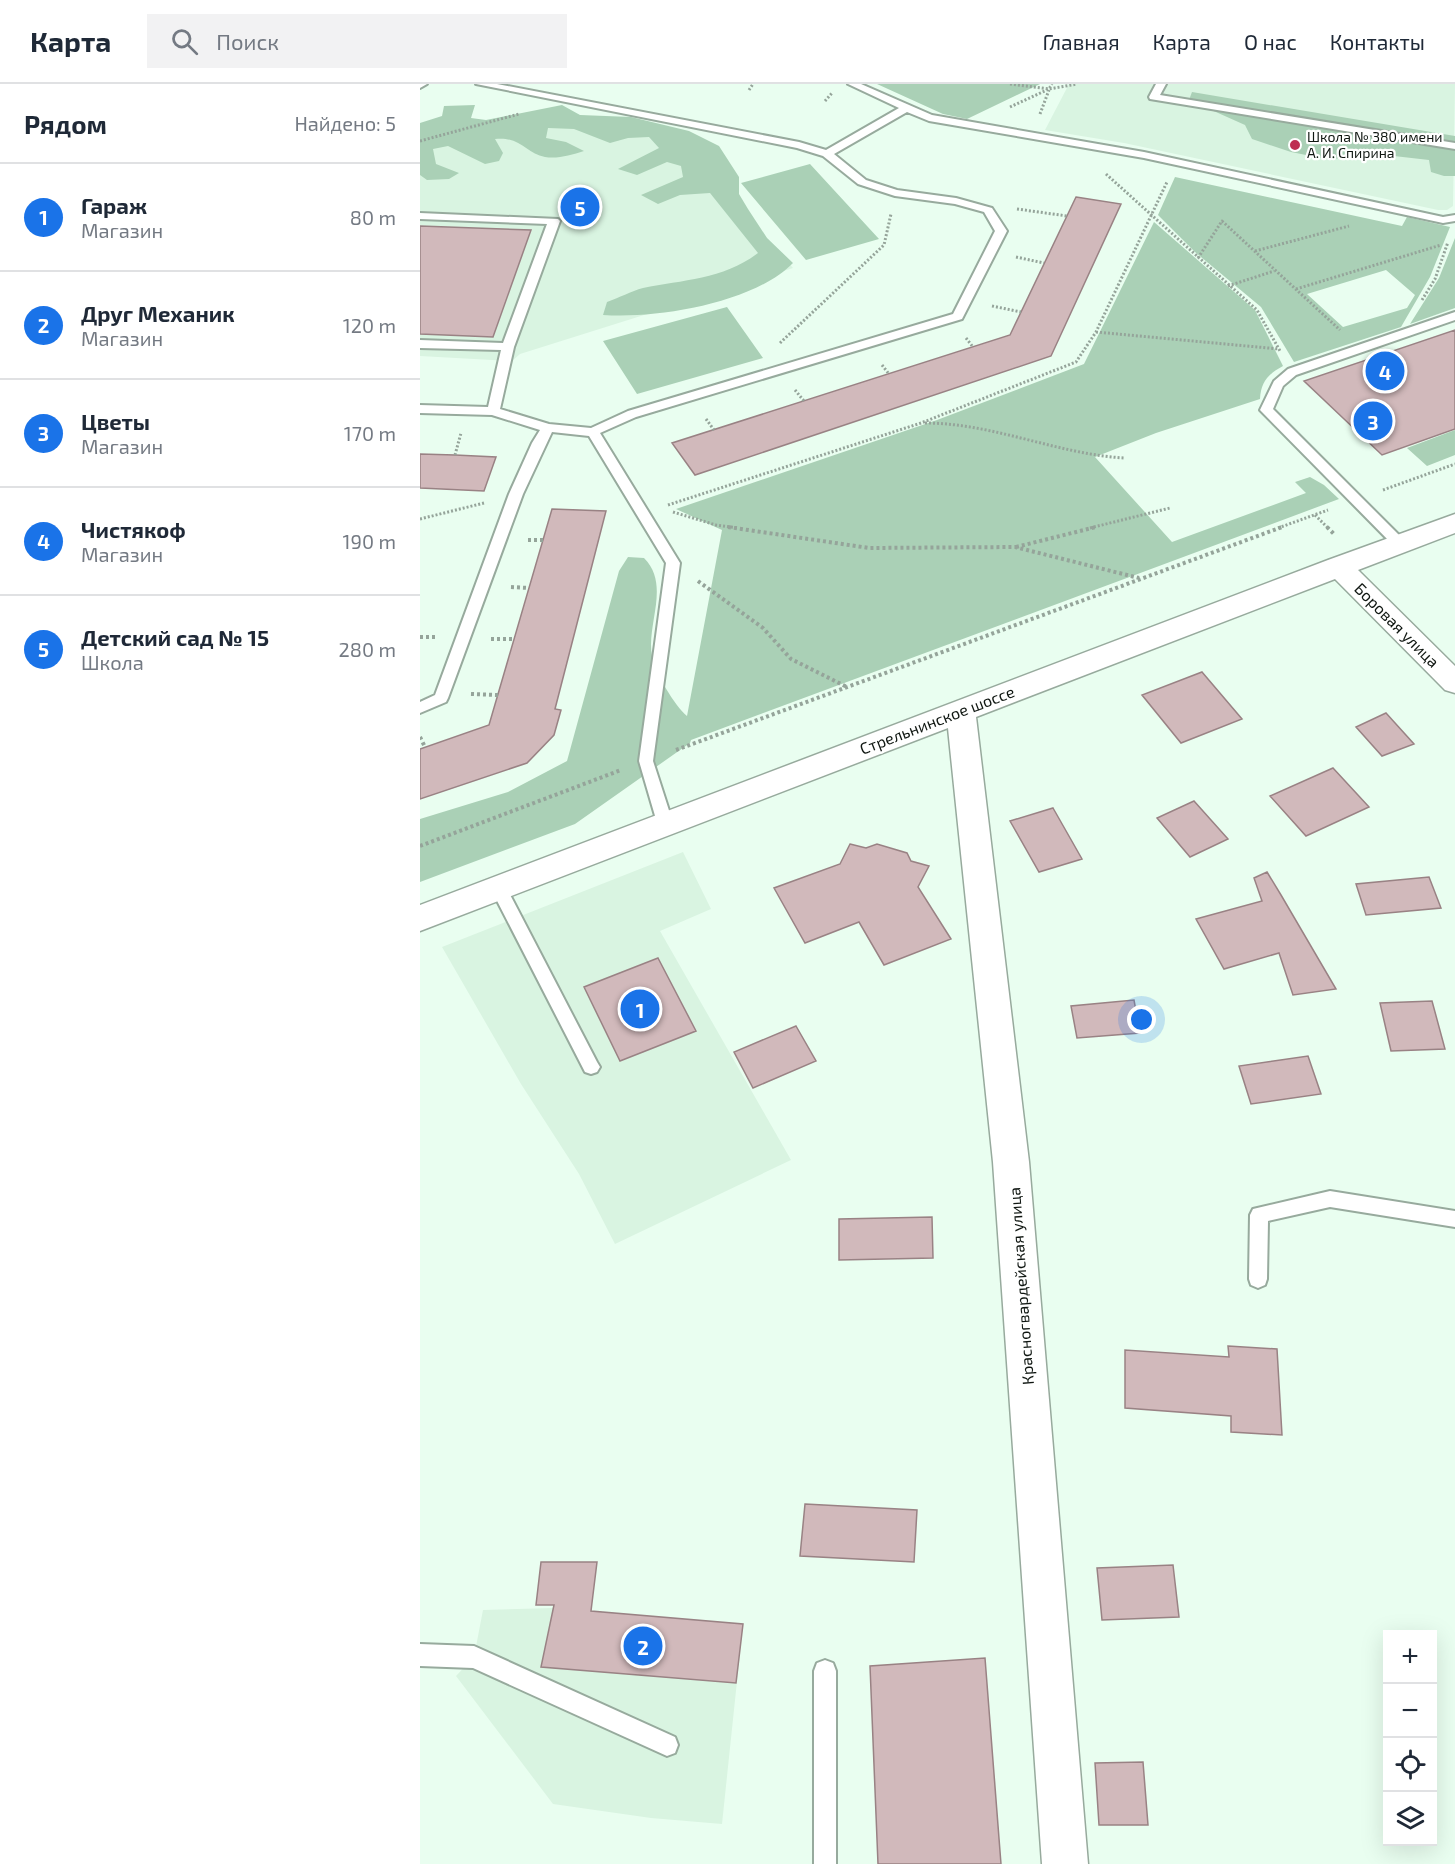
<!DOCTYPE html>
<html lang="ru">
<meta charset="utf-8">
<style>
body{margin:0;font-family:"Exo 2",sans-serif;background:#f2f2f3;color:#1f2937}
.controls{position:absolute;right:18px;bottom:18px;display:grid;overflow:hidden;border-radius:0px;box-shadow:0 6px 24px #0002}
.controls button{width:54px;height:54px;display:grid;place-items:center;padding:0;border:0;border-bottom:2px solid #e0e1e3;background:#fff;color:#1f2937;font:30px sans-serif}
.you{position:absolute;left:722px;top:936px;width:21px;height:21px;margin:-15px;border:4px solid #fff;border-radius:50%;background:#1a73e8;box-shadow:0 0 0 9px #1a73e833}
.badge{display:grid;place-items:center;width:39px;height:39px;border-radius:50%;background:#1a73e8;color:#fff;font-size:20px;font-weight:700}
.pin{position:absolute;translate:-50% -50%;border:3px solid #fff;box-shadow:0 2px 6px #0006}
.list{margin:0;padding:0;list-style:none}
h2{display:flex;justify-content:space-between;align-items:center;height:78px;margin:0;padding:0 24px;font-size:26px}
h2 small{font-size:20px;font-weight:400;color:#747a83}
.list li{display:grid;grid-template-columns:39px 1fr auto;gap:18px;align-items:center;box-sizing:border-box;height:108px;padding:0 24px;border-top:2px solid #e0e1e3}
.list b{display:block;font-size:22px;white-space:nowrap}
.list p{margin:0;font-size:20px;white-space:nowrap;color:#747a83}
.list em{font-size:20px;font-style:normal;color:#747a83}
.icon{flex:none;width:33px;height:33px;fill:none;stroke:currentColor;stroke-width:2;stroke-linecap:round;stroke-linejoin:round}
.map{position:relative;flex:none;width:1035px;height:1780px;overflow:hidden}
header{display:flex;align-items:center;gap:36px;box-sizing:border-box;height:84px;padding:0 30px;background:#fff;border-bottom:2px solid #e0e1e3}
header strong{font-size:28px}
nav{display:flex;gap:33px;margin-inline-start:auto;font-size:21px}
.search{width:420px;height:54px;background:#f2f2f3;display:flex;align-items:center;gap:15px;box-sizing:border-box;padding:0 21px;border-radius:0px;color:#747a83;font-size:22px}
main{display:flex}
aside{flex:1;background:#fff}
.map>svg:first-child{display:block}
.built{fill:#d9f4e1}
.green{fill:#aad0b6;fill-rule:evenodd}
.building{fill:#d1b9bb;stroke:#998284;stroke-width:1.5}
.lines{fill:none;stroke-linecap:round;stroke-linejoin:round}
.lane-casing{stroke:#97aa9d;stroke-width:4}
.street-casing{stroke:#97aa9d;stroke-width:3}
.path-far1{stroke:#95a49a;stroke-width:3;stroke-dasharray:2 2;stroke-linecap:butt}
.path{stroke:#95a49a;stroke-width:4;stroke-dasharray:3 3;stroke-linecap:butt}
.lane{fill:#fff;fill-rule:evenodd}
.street{fill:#fff;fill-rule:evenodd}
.poi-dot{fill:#be2e51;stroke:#fff;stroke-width:2}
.labels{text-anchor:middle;stroke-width:4.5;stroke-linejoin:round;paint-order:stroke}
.far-poi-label{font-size:14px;fill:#0f1611;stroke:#fff;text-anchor:start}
.street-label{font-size:16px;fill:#0f1611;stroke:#fff}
</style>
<header>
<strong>Карта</strong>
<div class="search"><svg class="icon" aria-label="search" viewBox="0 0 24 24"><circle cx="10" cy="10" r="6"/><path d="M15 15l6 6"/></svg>Поиск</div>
<nav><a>Главная</a><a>Карта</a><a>О нас</a><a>Контакты</a></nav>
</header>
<main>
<aside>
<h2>Рядом<small>Найдено: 5</small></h2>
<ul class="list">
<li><span class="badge">1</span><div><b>Гараж</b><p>Магазин</p></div><em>80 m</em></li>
<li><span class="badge">2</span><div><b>Друг Механик</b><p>Магазин</p></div><em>120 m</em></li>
<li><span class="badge">3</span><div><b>Цветы</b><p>Магазин</p></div><em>170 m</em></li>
<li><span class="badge">4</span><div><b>Чистякоф</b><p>Магазин</p></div><em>190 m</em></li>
<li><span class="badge">5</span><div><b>Детский сад № 15</b><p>Школа</p></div><em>280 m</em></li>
</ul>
</aside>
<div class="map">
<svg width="1035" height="1780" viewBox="0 0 1035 1780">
<rect width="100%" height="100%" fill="#e9fef0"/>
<path class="built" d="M649,0H1035L1033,122L1027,126H1018L704,59L625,46Z
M146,29L252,44L373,184L100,270L92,277L0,272V62Z
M263,768L291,825L240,847L371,1076L195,1160L159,1090L101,1000L22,863Z
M133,1524L323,1540L302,1740L231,1734L133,1720L36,1592L54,1573L63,1526Z"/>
<path class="green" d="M457,0H620L547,35L523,30Z
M772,8L1035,52V92H1024L1011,88L1009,76L974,72L906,75L871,68L832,55L825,41L769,16Z
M55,21L51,34L66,36L142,21L160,31L211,33L269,47L299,62L319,93V110L328,125L347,154L373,179C334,219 237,235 183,231L187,218C199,214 211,207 223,204C263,196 304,195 338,169L290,109L260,111L238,120L221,111L263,93L261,82L247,78L217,91L198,85L239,64L229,53L208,54L190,59L154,45L128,44L126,54L146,58L164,67C151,71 138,75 125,73C106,70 101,52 75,55L83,69L79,77L65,80L28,62L13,65L16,80L39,89L29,95L7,96L0,91V39L22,32L24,22Z
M390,80L459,155L386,176L321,99Z
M755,93L982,142L987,133L1030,143L1010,193L981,243L874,278L841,223L775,168L738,131ZM966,186L995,211L987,224L923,243L887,210Z
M734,138L835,226L863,282C848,290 841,298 840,315L736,349L675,373L752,458L886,409L875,398L890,393L904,401L919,415L271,656L270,659L155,740L0,798V735L88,708L147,677L199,487L208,473L224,474C251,501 226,540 232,572C236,590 254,621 267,632L302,446L256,425L517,336L664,280Z
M1035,154V224L990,240L1019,194Z
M307,223L343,274L217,310L183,257Z
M1035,346V371L1007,382L987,364Z"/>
<path class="building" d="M656,113L701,120L631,272L275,391L252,359L590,251Z
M0,142L111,146L73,253L0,250Z
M1035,246V345L962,371L884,297Z
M0,370L35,371L76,373L64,407L0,404Z
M132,425L186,427L135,625L141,626L134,651L107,679L0,715V665L69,641Z
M782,588L822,635L761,659L722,611Z
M966,629L994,660L962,672L936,643Z
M913,684L949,723L886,752L850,712Z
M774,717L808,755L770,773L737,734Z
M633,724L662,775L619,788L590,737Z
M430,760L446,764L457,760L487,769L491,777L509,782L498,803L531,855L464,881L439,838L385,859L354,804L420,780Z
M847,788L861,811L916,905L873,911L859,869L804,885L776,835L842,817L834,794Z
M1009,793L1021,824L946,831L936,800Z
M238,874L276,947L200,977L164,903Z
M714,916L720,949L657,954L651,922Z
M1012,917L1025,965L971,967L960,919Z
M376,942L396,977L333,1004L314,968Z
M888,972L901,1010L831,1020L819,982Z
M512,1133L513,1174L419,1176V1135Z
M808,1262L857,1265L862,1351L811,1348V1332L705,1324V1266L809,1273Z
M385,1420L497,1426L494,1478L380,1472Z
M121,1478H177L171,1527L323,1540L316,1599L121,1583L134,1521H116Z
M753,1481L759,1533L682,1536L677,1484Z
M565,1574L581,1780H458L450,1582Z
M723,1678L728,1741H679L675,1679Z"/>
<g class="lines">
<g class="lane-casing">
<path id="lane" d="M0,0H7L0,4Z
M56,0H77L379,58L406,66L479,24L428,0H441L512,31L724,68L1023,133L1035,131V137L1023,139L724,74L509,37L487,28L414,70L446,96L477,106L536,114L572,124L587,147L542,235L216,333L180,349L260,479L233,677L254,742L246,748L238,742L219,677L246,479L169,352L132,348L103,410L28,614L26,618L0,629V618L15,611L89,410L112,359L120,346L72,331L0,329V321L68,323L81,266L0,264V256L83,259L127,140L0,135V129L138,135L140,137L94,263L80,325L129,340L171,344L208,327L533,230L575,147L564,128L535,120L475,112L438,100L403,72L377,64Z
M736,0H746L740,11L1035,59V65L730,15L729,13Z
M1035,228V236L876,291L863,302L853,325L985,457V463H975L840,326L854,297L868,285Z
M79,799L85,801L177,978L180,983L177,988L171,990L165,988L71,805Z
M910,1107L1035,1127V1143L910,1123L848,1137L847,1195L845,1201L838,1204L831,1201L829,1195L830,1131L833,1125Z
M0,1560L54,1562L255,1653L258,1661L255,1669L247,1672L53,1584L0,1582Z
M405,1576L413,1579L416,1587V1780H394V1587L397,1579Z"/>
</g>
<g class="street-casing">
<path id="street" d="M1035,430V449L938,486L1035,582V609L1025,606L915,495L556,633L609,1078L668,1780H622L573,1078L528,644L0,847V821L908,476Z"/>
</g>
<path class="path-far1" d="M590,0L629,5L657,0
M329,6L333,0
M405,17L412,9
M590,23L629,5L632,0
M620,30L629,6
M0,57L99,30
M686,90L837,226L860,267
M597,125L647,132
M835,167L929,142
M596,173L624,179
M778,174L802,137L920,246
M808,202L854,187
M876,205L1021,161
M1002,216L1015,195L1028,158
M572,222L601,228
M676,248L859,265
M546,254L553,263
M360,259L464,161L471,130
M462,281L469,290
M375,306L384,317
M286,335L294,346
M505,339C573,339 637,370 704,374
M35,371L41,349
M963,406L1035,380
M248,421L501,339L656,278L676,248L747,98
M253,428L296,441L318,444
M895,431L908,444
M0,435L64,419
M670,444L750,424
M858,444L908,426"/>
<path class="path" d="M308,443L449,464L595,463L719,494
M907,443L915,451
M108,456H123
M596,463L676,443
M278,497L343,544L371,575L427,603
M91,503L109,504
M0,553H16
M71,555H94
M51,610L78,611
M0,653L5,663
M256,666L862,443
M0,762L201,686"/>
<use href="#lane" class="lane"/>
<use href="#street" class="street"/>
</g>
<circle class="poi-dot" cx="875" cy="61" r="6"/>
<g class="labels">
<g class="far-poi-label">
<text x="887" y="58">Школа № 380 имени<tspan x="887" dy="16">А. И. Спирина</tspan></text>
</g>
<g class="street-label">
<text transform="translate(977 541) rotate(45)" y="6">Боровая улица</text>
<text transform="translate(517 636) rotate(-21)" y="6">Стрельнинское шоссе</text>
<text transform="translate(601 1202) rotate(-94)" y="6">Красногвардейская улица</text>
</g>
</g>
</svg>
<div class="controls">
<button>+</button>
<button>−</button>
<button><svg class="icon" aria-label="locate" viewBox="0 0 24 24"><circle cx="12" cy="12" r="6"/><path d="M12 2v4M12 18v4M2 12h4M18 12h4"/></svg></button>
<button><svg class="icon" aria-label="layers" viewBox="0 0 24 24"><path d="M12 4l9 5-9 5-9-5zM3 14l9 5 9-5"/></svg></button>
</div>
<div class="you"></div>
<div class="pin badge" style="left:220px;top:925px">1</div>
<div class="pin badge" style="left:223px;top:1562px">2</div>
<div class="pin badge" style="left:953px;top:337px">3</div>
<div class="pin badge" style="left:965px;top:287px">4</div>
<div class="pin badge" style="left:160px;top:123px">5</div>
</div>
</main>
